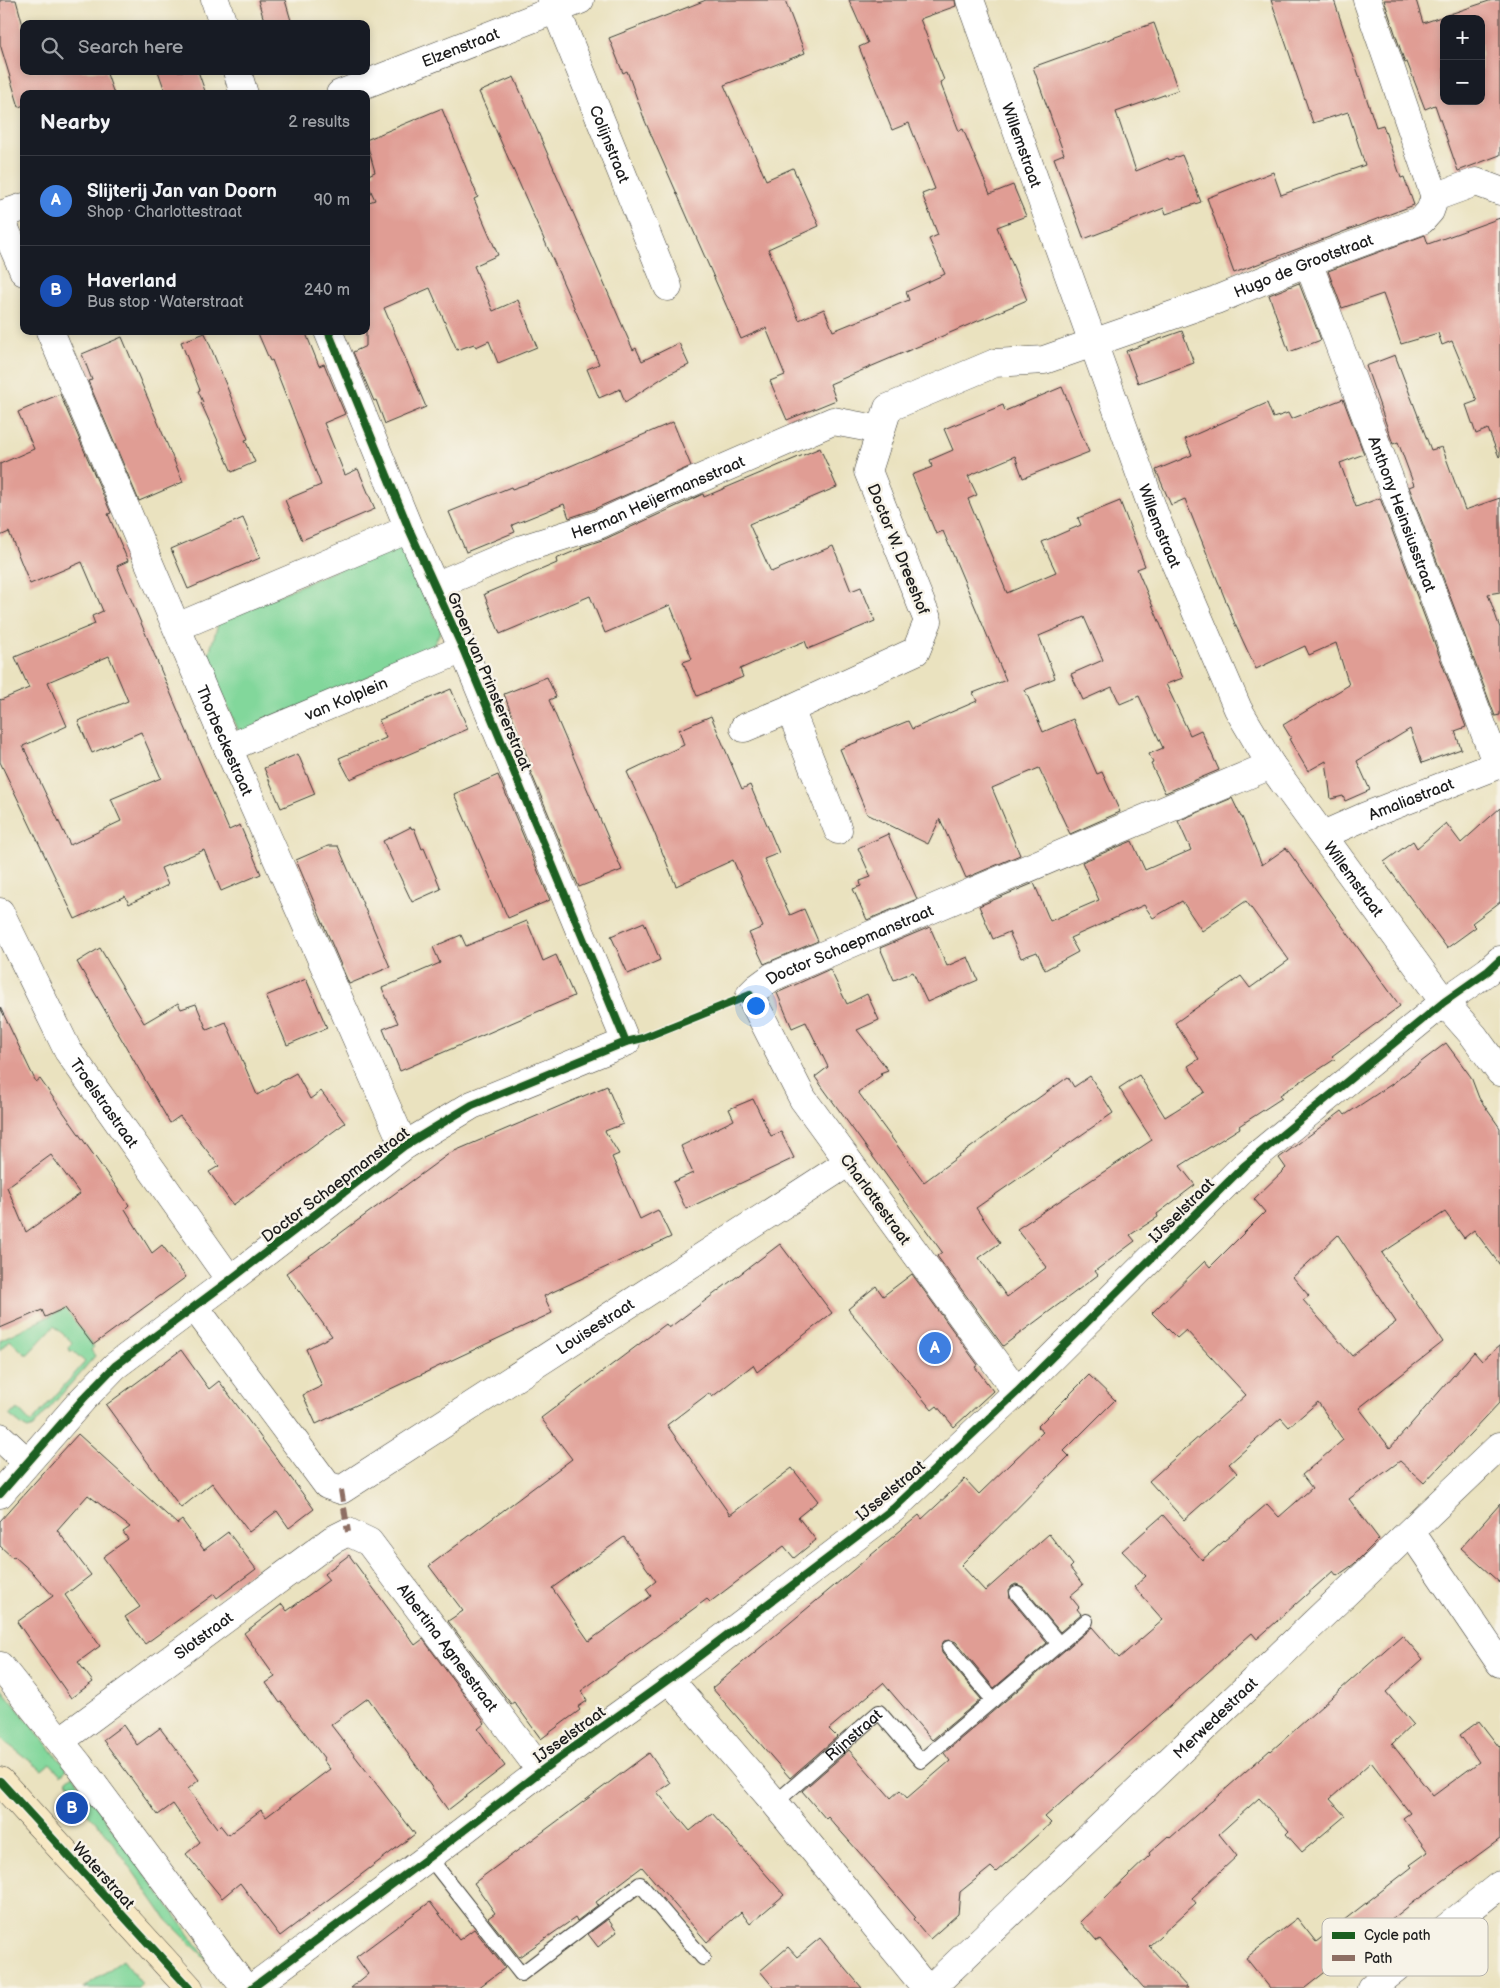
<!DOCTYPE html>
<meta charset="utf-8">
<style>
body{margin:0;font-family:"Balsamiq Sans",sans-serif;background:#20242c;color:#f1f3f6}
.controls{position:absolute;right:15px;top:15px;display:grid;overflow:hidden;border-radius:10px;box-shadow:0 2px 8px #0003}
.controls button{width:45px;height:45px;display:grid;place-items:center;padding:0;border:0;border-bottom:1px solid #363941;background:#171b24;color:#f1f3f6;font:25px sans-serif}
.you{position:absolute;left:755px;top:1005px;width:18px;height:18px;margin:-12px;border:4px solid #fff;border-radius:50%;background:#1a73e8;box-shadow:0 0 0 8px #1a73e833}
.badge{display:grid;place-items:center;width:32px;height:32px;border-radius:50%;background:#c8321e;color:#fff;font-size:16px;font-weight:700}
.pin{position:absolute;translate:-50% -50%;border:2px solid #fff;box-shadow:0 1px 5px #0006}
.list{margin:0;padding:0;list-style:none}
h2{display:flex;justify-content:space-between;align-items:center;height:65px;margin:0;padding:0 20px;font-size:21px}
h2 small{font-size:16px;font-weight:400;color:#9ea1a6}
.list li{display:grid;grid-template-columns:32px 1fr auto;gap:15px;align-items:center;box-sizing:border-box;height:90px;padding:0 20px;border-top:1px solid #363941}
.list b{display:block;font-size:19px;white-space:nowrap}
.list p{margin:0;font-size:16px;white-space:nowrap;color:#9ea1a6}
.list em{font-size:16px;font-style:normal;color:#9ea1a6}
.icon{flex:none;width:28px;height:28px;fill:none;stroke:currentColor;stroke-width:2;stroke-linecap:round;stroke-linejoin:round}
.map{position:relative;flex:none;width:1500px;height:1988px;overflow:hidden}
.search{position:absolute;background:#171b24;box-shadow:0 2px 8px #0003;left:20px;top:20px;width:350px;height:55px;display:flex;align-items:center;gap:12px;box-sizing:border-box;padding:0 18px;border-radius:10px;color:#9ea1a6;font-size:19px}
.panel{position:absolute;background:#171b24;box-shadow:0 2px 8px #0003;left:20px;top:90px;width:350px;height:245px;border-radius:10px}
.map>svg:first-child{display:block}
.green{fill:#82d79b;stroke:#4f7a5c}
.building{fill:#e09d94;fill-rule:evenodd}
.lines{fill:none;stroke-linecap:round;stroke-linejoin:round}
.lane-casing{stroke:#3b3a34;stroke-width:16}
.street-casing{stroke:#3b3a34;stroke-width:29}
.secondary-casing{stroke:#3b3a34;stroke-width:29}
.lane{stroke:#fff;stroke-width:14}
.street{stroke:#fff;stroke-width:28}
.secondary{stroke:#f7e8c3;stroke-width:28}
.quiet{stroke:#8d6e63;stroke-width:6;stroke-dasharray:12 6;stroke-linecap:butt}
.cycleway-casing{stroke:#f7f3e8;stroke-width:11}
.cycleway{stroke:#1b5e20;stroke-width:8}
.labels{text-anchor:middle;stroke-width:5;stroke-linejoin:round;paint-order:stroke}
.street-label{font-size:16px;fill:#1c1c1c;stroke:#f7f3e8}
.key{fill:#f7f3e8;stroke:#b5b2ab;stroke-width:1}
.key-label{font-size:14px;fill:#1c1c1c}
</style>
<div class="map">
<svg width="1500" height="1988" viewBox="0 0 1500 1988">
<rect width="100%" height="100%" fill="#f7f3e8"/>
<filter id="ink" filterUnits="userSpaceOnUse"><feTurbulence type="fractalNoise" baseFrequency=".02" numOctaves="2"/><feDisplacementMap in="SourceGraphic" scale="10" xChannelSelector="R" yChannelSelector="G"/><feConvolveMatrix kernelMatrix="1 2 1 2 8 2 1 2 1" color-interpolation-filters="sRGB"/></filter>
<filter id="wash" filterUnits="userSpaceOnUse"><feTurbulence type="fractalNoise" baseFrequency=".0096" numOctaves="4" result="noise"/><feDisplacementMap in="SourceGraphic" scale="20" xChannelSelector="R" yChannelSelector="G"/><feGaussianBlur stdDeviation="1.12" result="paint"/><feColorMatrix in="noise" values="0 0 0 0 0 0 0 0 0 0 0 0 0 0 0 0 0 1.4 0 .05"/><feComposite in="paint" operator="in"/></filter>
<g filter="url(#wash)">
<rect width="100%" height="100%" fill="#eae2bf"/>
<path class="green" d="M401,542L441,630L432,648L240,734L207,660L219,621Z
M66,1308L94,1347L91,1350L95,1356L33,1427L28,1429L24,1427L9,1415L18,1409L31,1423L85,1362L73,1351H70L69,1348L72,1342L54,1326L28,1354H25L10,1340L0,1351V1340Z
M0,1687L67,1769L61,1775L50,1763L42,1770L5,1742L0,1736Z
M73,1775L211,1964L167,1920L106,1833L74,1799L79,1794L66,1781Z
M123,1960L142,1984L138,1988H83Z"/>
<g id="blocks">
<path class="building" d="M0,0H16L24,29V71H106L114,94H24V105L19,107L0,44Z
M258,0H285L292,24H265Z
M706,0H785L805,53L724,85L766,180L793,168L819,226L768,249L799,320L824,309L833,331L909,300L906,292L945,274L929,239L938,235L922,194L935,189L909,123L892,130L859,47L868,43L849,0H955L956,6L920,19L944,80L940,82L959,131L963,129L990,194L1013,185L1026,216L997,227L1027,300L830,384L836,400L787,420L770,381L785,375L766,328L741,339L645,121L627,71L623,73L609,38Z
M1271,0H1334L1376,127L1383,125L1401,178L1404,177L1414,205L1234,273L1207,198L1273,172L1281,195L1365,165L1348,112L1313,123Z
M1384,0H1416L1423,23L1492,0H1500V155L1458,171L1435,105L1425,109L1407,62L1405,63ZM1444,19H1481V101H1444Z
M1154,23L1178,90L1116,112L1136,171L1168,158L1169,160L1182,155L1201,202L1166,214L1164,208L1084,239L1054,158L1064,154L1033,67Z
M158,71H198L206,94H166Z
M514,77L633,350L636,348L642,361L679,343L689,365L667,375L625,402L620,389L599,398L587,369L599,364L479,92Z
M440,109H442L478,197L474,199L498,255L474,266L493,311L518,300L537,347L498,363L489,341L476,347L474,344L457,350L430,288L384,308L426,407L385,424L376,400L374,401L353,352L366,346V203L375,200L366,180V176L375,172L366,140Z
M1500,218V456L1499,457L1488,429L1476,434L1466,405L1477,401L1452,341L1442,345L1438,333L1401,344L1383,294L1342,308L1328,271L1425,235L1428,244Z
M1299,283L1321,340L1289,352L1269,295Z
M257,331H305L319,366L324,364L345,414L324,423L345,475L358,469L375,509L302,540L285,500L321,485L272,360L270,361Z
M1182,331L1194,363L1138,383L1126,351Z
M205,333L248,439L245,440L255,462L232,472L201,403L203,402L198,391L200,390L181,342Z
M122,337L183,482L139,501L88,381L92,380L82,354Z
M1395,355L1431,450L1442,447L1465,510L1500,498V592L1488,594L1500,628V715L1495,716L1409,487L1414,485L1398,442L1393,444L1366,366Z
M1062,387L1089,452L1023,478L1015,456L968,476L977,495L968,499L1007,593L1056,572L1042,542L1081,525L1078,518L1120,501L1145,566L1137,569L1183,678L1166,684L1190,735L1201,730L1219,770L1165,793L1151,764L1153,763L1149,754L1163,748L1139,696L1120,704L1112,687L1083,700L1071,674L1103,660L1084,617L1039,636L1055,678L1025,690L1043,732L1073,719L1097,774L1102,772L1120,812L1070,834L1039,768L992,788L1020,855L966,878L940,819L928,844L867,814L840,749L908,721L912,729L977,701L973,693L1006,680L943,531L936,534L912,475L932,467L930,460L953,450L944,429L1003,405L1005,411Z
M60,394L111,513L108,514L128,561L117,566L184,725L229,830L240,825L261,874L221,891L204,850L161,868L168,885L129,904L125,896L75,919L0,762V699L1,700L29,688L15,657L95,624L92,616L103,611L82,562L30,584L9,532L0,536V464L34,449L18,412ZM109,656L128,701L78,721L92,753L141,732L161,778L111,799L121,821L70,845L23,746L67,726L48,682Z
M1343,399L1364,454L1340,463L1356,507L1380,498L1466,727L1455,731L1461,749L1422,763L1410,729L1357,761L1370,790L1345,801L1343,796L1331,799L1326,761L1308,771L1289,739L1291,738L1283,725L1349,685L1336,643L1309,655L1305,646L1256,669L1235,624L1185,499L1171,505L1156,470L1192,455L1185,439L1267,403L1273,418L1288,413L1291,419Z
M673,422L691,466L592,510L569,518L564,504L512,525L515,532L466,552L449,512L511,487L512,489L538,480Z
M820,448L837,487L749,524L771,572L833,546L851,591L861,587L875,621L808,649L805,641L783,650L740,669L743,677L697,696L683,662L692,659L670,605L605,633L590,596L500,634L484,594L557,563L556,559L582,548L581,547L605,539L703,494L704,497Z
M243,518L260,558L188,589L171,549Z
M547,677L556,697L549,700L622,870L579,887L527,763L529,762L504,694Z
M451,689L468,729L350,779L339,758L386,738L379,720Z
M711,716L742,789L750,785L779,853L764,859L790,915L804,909L818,941L764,964L749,933L763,927L733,860L676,886L652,827L627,772L684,745L679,730Z
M298,754L315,794L281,808L264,768Z
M498,775L550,900L508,918L454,794Z
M1232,798L1241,817H1242L1262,865L1286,848L1400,1006L1332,1056L1335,1059L1280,1095L1282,1098L1239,1126L1240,1128L1180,1166L1195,1185L1157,1214L1158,1217L1130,1235L1135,1241L1095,1271L1098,1275L1003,1346L937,1256L942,1252L815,1077L828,1067L806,1022L792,1028L777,993L830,969L847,1004L867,994L879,1020L857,1030L888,1070L880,1073L882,1075L858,1092L924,1182L1013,1116L1068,1077L1074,1087L1090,1076L1113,1113L976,1208L1000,1243L979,1258L1007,1297L1047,1267L1017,1229L1152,1140L1119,1088L1139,1075L1165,1117L1205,1092L1188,1066L1199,1059L1175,1023L1241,976L1250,988L1289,960L1246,901L1202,931L1182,901L1153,918L1144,905L1070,938L1078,952L1045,970L1037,952L1021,958L1009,932L993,939L979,906L1034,883L1050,921L1099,900L1082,862L1132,841L1145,870L1191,850L1178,821Z
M1500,808V902L1472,923L1476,927L1447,948L1384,862L1413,841L1417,848L1446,823L1461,843Z
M411,827L412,829L414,828L422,849L424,848L441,889L412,902L383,841Z
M888,834L917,899L867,920L853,889L861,886L860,881L871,877L858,848Z
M328,846H338L390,967L349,984L296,860Z
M527,921L543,961L556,955L574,996L400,1071L383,1029L398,1023L382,988L440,963L433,947L461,935L466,946Z
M644,922L660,960L628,974L611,936Z
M930,927L947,966L968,957L978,980L927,1002L913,972L894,980L880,948Z
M100,948L144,1023L178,1003L181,1009L196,1004L207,1030L226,1022L257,1095L296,1073L310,1099L321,1091L345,1123L233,1205L209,1172L219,1166L180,1116L170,1123L77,962Z
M306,979L327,1028L287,1045L266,996Z
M0,1007L36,1082L40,1079L129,1205L125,1209L152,1253L162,1245L186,1277L93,1345L65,1308L45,1317L42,1310L0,1328ZM51,1155L80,1194L26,1232L7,1187Z
M1446,1043L1471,1077L1479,1098L1500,1128V1265L1474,1230L1464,1238L1445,1212L1382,1253L1443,1342L1359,1408L1390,1448L1474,1352L1482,1361L1500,1345V1402L1424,1483L1400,1461L1349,1499L1379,1539L1354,1564L1337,1576L1333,1571L1257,1639L1252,1633L1045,1817L1051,1823L1014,1856L996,1872L991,1867L960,1892L958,1914L930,1939L913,1919L915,1917L872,1867L828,1817L826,1819L802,1791L849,1750L891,1798L900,1790L907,1798L950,1761L944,1753L1092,1627L1119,1658L1163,1620L1134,1587L1146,1576L1122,1551L1163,1515L1202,1560L1267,1504L1279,1517L1312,1488L1302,1475L1343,1440L1318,1402L1289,1427L1281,1418L1229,1464L1237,1473L1184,1520L1149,1481L1246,1395L1186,1330L1177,1338L1152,1313L1205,1261L1210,1267L1265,1212L1254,1199L1286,1168L1279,1158L1342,1111L1345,1115L1392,1084ZM1338,1235L1396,1322L1352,1356L1303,1300L1309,1296L1293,1277Z
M607,1086L623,1124L605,1131L619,1154L612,1157L640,1219L658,1210L671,1237L544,1296L552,1313L316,1424L303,1395L322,1386L306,1349L332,1336L286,1273L450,1153Z
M753,1099L771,1136L781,1132L794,1158L686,1209L673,1182L693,1173L681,1146L734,1120L729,1109Z
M780,1244L832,1313L757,1372L753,1365L712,1397L709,1393L667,1425L730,1515L792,1468L818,1501L798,1517L816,1540L794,1558L784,1546L710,1602L707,1599L581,1691L587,1701L578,1707L580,1710L541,1739L514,1702L511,1704L448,1621L463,1611L429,1566L572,1459L541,1418L666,1324L669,1328ZM624,1537L656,1581L646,1589L651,1596L589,1641L552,1588Z
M912,1274L978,1365L975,1367L993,1391L954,1427L937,1406L932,1410L848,1309L876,1286L883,1296Z
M181,1350L209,1389L219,1381L314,1509L289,1528L277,1511L249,1532L212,1483L181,1508L106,1405Z
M1089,1375L1115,1400L1064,1451L1069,1456L961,1565L985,1591L1049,1534L1073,1565L1070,1568L1083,1585L1070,1596L1079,1607L1077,1609L1081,1614L1060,1632L1023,1587L1016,1584L1012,1586L1009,1590L1010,1598L1047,1643L994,1688L956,1642L951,1640L944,1641L941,1646L942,1653L981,1699L932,1740L883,1683L829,1729L837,1737L790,1778L712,1688L889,1540L919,1515L922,1519L965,1479L979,1494L1043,1432L1037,1427Z
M78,1434L177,1524L182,1520L204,1550L228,1532L256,1569L217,1598L214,1594L145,1644L125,1617L140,1607L103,1557L128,1539L123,1532L130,1527L88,1495L57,1530L91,1575L65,1595L100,1646L78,1662L93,1682L71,1698L17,1622L53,1596L34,1574L14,1556L13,1558L0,1546V1521Z
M1500,1504V1583L1461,1548Z
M349,1555L415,1645L423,1639L485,1723L478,1729L505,1766L448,1810L368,1698L331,1725L415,1834L280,1936L240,1883L222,1898L186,1854L200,1842L173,1804L158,1815L103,1740L123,1725L137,1745L160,1728L199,1780L188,1789L217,1828L220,1825L228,1835L261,1810L266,1817L330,1769L323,1760L324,1758L282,1702L280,1703L266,1683L275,1677L244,1633L282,1604L287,1611L329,1580L324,1574Z
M1402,1635L1423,1659L1386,1692L1413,1724L1392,1744L1433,1796L1479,1762L1460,1735L1479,1721L1499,1747L1500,1746V1839L1414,1902L1305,1988H1270L1246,1958L1297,1918L1316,1942L1412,1867L1410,1865L1428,1852L1403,1818L1410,1813L1371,1762L1330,1799L1345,1816L1302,1852L1286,1834L1289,1831L1259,1798L1219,1834L1237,1856L1192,1898L1196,1903L1149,1946L1188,1988H1144L1100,1939L1097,1941L1080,1922L1150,1855L1149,1853L1168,1836L1170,1838L1270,1750L1271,1751Z
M649,1753L670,1783L657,1792L690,1831L712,1813L784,1895L750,1924L741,1912L707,1942L642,1867L596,1902L598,1905L577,1921L575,1918L519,1957L488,1918L495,1913L474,1883Z
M430,1902L459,1940L474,1929L505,1968L478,1988H351L368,1974L356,1957Z
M608,1919L617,1932L598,1947L588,1934Z
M820,1938L862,1988H774L760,1971L788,1947L797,1957Z"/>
</g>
</g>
<g filter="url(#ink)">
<use href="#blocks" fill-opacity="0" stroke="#3b3a34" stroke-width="1"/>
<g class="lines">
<g class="lane-casing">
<g id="lane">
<path d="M1017,1593L1059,1644"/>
<path d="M949,1648L993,1700"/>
<path id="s1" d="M775,1803L879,1712L921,1761L1086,1621"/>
<path d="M429,1857L521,1974L640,1884L703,1958"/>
</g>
</g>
<g class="street-casing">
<g id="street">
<path d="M215,0L223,24"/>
<path id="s2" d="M552,0L668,287"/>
<path id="s3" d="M970,0L1157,521L1238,709L1271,765L1444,1002L1474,1036L1500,1072"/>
<path d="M1367,0L1435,197"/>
<path d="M237,71L244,94"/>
<path id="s4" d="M340,94L580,0"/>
<path d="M0,215L24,207"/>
<path d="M0,217L24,272"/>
<path id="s5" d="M1308,262L1497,765"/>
<path id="s6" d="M50,331L228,748L404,1146"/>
<path id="s7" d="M435,586L522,549L598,525L660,496L833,421L881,430"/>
<path d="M177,627L409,529"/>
<path d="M744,728L790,709"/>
<path id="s8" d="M228,748L463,649"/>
<path id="s9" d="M838,830L790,709L916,651L928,621L868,471L888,408L995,363L1044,360L1216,300L1308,262L1422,220L1430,211L1435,197L1476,182L1500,191"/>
<path id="s10" d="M1323,835L1366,816L1500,764"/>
<path id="s11" d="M0,912L68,1051L230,1280"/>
<path id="s12" d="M194,1306L327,1485L341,1490L849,1162"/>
<path id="s13" d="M1017,1392L803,1099L750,995L757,988L772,977L1271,765"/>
<path d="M0,1437L27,1462"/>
<path d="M0,1494L83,1399L115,1366L230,1280L404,1146L472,1105L626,1042L463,649L409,529L328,331"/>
<path d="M1411,1532L1500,1663"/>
<path d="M0,1666L79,1765L245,1988"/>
<path d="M669,1679L775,1803L926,1988"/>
<path id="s14" d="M60,1741L332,1540L348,1532L369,1542L541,1771"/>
<path d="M252,1988L429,1857L541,1771L669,1679L894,1508L1017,1392L1244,1166L1444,1002L1488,971L1500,960"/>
<path id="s15" d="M931,1988L1500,1446"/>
<path d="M1371,1988L1500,1885"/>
</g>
</g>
<g class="secondary-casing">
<path id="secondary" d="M0,1781L189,1988"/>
</g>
<use href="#lane" class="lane"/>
<use href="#street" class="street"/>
<use href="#secondary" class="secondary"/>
<path class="quiet" d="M341,1490L348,1532"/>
<g class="cycleway-casing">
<path id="cycleway" d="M328,331L409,529L463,649L626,1042
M0,1494L83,1399L115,1366L230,1280L404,1146L472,1105L626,1042L643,1038L750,995
M0,1781L189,1988
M252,1988L429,1857L541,1771L669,1679L894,1508L1017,1392L1244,1166L1444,1002L1488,971L1500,960"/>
</g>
<use href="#cycleway" class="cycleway"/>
</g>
</g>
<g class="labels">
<g class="street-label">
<text dy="6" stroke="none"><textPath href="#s4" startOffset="129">Elzenstraat</textPath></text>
<text dy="6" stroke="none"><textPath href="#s2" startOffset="155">Colijnstraat</textPath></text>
<text dy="6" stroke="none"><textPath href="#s3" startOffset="154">Willemstraat</textPath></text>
<text dy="6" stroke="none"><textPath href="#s9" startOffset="970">Hugo de Grootstraat</textPath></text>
<text dy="6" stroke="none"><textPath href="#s7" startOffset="240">Herman Heijermansstraat</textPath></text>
<text dy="6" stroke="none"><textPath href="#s5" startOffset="269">Anthony Heinsiusstraat</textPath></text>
<text dy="6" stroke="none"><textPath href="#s3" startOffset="559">Willemstraat</textPath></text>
<text transform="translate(899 549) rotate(68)" y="6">Doctor W. Dreeshof</text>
<text transform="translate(490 681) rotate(67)" y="6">Groen van Prinstererstraat</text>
<text dy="6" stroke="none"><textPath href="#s8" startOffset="128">van Kolplein</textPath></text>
<text dy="6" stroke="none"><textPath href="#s6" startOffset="445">Thorbeckestraat</textPath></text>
<text dy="6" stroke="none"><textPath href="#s10" startOffset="95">Amaliastraat</textPath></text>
<text dy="6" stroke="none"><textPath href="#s3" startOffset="964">Willemstraat</textPath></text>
<text dy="6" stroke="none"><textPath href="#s13" startOffset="592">Doctor Schaepmanstraat</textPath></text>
<text dy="6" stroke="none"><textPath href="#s11" startOffset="218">Troelstrastraat</textPath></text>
<text transform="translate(335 1184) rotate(-37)" y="6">Doctor Schaepmanstraat</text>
<text transform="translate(876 1199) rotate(54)" y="6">Charlottestraat</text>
<text transform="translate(1181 1210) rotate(-45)" y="6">IJsselstraat</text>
<text dy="6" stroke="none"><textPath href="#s12" startOffset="540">Louisestraat</textPath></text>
<text transform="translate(890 1490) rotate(-40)" y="6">IJsselstraat</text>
<text dy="6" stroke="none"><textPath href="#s14" startOffset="178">Slotstraat</textPath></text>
<text dy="6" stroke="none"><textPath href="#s14" startOffset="511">Albertina Agnesstraat</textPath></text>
<text dy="6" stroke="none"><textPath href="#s15" startOffset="392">Merwedestraat</textPath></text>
<text transform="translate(569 1734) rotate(-36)" y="6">IJsselstraat</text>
<text dy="6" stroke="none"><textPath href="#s1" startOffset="104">Rijnstraat</textPath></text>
<text transform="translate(104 1875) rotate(48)" y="6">Waterstraat</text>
</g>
</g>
<rect x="1322" y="1918" width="166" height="58" rx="8" class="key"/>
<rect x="1332" y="1932" width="23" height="7" fill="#1b5e20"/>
<rect x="1332" y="1955" width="23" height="6" fill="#8d6e63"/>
<g class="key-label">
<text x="1364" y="1940">Cycle path</text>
<text x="1364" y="1963">Path</text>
</g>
</svg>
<div class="controls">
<button>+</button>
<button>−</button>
</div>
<div class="you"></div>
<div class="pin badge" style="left:935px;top:1348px;background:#3f7fe0">A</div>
<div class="pin badge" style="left:72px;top:1808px;background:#1a4fb4">B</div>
<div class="search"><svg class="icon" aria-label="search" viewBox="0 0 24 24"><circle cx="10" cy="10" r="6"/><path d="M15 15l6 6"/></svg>Search here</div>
<section class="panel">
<h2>Nearby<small>2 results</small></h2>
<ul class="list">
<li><span class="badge" style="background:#3f7fe0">A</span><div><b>Slijterij Jan van Doorn</b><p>Shop · Charlottestraat</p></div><em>90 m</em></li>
<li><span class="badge" style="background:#1a4fb4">B</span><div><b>Haverland</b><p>Bus stop · Waterstraat</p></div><em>240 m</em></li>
</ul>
</section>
</div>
